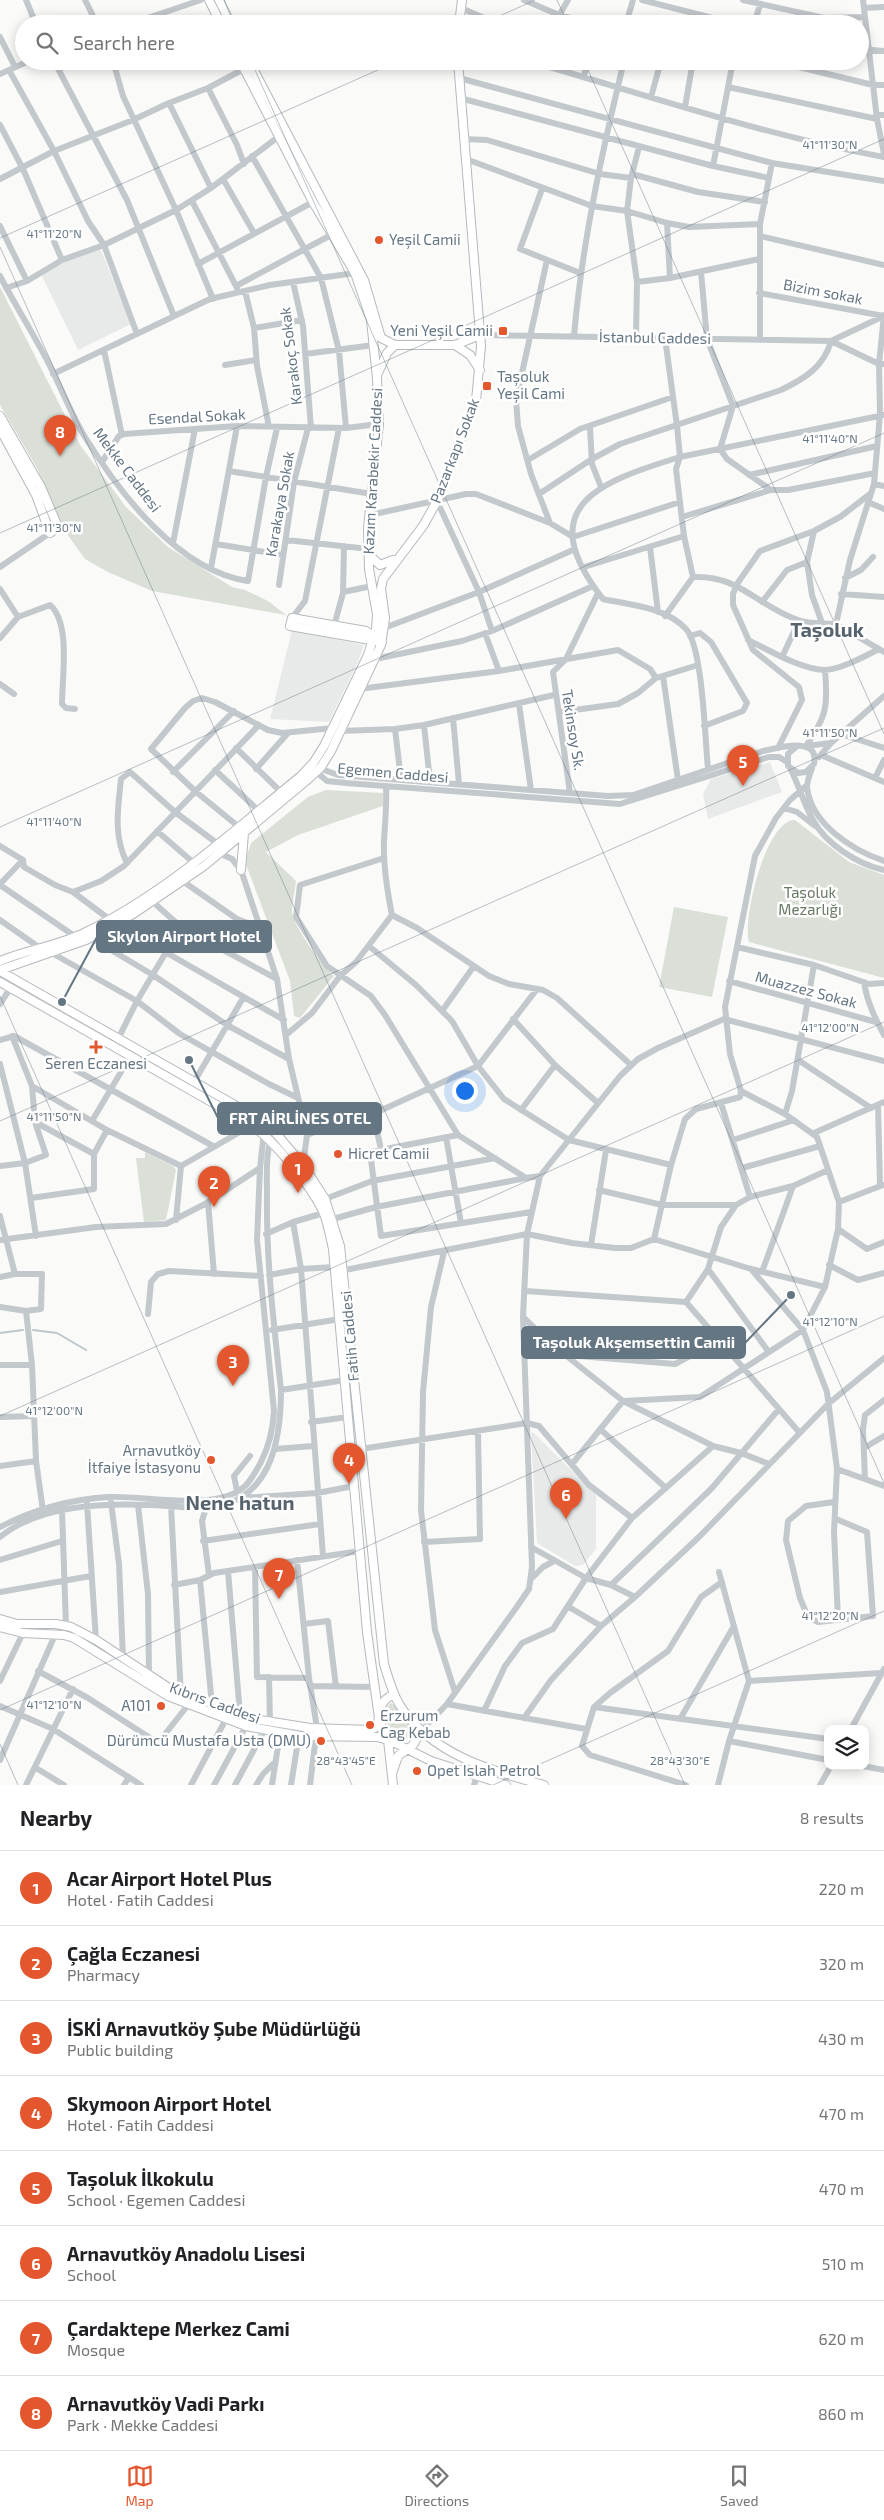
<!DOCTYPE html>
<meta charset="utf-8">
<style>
body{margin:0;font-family:"Exo 2",sans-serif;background:#f6f6f6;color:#202124}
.controls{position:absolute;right:15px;bottom:15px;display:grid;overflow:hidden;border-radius:10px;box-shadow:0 2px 12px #0003}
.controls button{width:45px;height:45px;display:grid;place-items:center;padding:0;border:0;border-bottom:1px solid #e0e0e0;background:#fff;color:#202124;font:25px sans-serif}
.you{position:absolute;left:464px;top:1090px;width:18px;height:18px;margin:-12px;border:4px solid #fff;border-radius:50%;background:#1a73e8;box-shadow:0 0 0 8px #1a73e833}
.badge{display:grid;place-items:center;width:32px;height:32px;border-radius:50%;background:#e4572e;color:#fff;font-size:16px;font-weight:700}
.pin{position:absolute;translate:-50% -41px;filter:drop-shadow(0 1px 2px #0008)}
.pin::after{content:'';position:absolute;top:26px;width:18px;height:15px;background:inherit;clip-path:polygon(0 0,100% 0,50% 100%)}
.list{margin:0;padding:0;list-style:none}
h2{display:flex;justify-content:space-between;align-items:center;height:65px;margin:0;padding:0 20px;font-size:21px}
h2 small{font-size:16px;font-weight:400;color:#757577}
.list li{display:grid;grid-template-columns:32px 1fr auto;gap:15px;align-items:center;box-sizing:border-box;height:75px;padding:0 20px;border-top:1px solid #e0e0e0}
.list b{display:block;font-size:19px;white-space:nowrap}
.list p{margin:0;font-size:16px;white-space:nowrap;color:#757577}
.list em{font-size:16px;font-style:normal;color:#757577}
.icon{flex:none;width:28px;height:28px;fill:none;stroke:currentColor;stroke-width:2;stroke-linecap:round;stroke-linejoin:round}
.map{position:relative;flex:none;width:884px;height:1785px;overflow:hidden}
.search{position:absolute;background:#fff;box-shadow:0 2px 12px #0003;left:15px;right:15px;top:15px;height:55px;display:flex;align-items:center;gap:12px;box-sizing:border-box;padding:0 18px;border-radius:28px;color:#757577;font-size:19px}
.sheet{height:665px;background:#fff}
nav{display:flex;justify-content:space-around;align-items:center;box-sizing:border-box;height:70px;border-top:1px solid #e0e0e0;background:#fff;font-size:14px;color:#757577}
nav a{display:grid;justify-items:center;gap:2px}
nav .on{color:#e4572e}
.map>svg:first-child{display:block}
.built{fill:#e8e9e9}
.green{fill:#dadfd7}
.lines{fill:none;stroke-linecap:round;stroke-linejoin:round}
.stream{stroke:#bbc7cb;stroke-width:2}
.major-casing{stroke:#b5babe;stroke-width:10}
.minor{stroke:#c3c8cc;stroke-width:6}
.major{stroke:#fff;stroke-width:8}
.ticks{fill:none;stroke:#657683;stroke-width:1;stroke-opacity:0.45}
.poi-dot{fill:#e4572e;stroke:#fff;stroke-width:2}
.labels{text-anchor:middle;stroke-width:5;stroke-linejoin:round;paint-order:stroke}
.poi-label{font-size:15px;fill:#657683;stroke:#fff;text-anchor:start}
.street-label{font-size:15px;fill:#657683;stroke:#fff}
.park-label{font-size:15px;fill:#687a64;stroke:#fff}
.district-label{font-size:20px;font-weight:bold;fill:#57646e;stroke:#fff}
.ticks-label{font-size:12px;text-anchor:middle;fill:#657683;stroke:#fff;stroke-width:5;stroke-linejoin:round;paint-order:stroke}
.leader{fill:none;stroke:#657683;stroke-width:2}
.callout-dot{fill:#657683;stroke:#fff;stroke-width:2}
.callout{fill:#657683;stroke:#657683;stroke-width:2}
.callout-label{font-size:16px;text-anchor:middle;font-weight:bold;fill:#fff}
</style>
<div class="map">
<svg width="884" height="1785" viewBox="0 0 884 1785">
<rect width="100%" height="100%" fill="#fafaf8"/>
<path class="built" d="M99,245L131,324L78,350L41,274Z
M292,630L364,645L358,662L329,722L270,719Z
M770,762L782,792L708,819L703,794L711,779Z
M533,1432L596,1495V1549L583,1565L575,1566L537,1543L531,1434Z"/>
<path class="green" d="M0,287L80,445L126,507L168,547L232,587L245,590L268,601L286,615L152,591L108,572L85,559L62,527L37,468L0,405Z
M326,790L383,793V806L298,835L266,852L296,881C295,891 292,901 292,911C292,925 323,966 334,976L300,1018L294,1016L290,981L245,862L251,843L308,797Z
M795,820L849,862L884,875V978L749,942C742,920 766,819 795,820Z
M674,907L728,917L712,997L659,987Z
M145,1152L173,1166L176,1170L166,1220L144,1222L136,1158H145Z
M391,1703C400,1708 411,1725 413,1735L410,1739C393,1741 375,1715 391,1703Z"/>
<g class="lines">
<path class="stream" d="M33,1330L57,1333L86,1350
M0,1333L23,1330"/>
<g class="major-casing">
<path id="major" d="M209,0L221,24
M219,0L231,24
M459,24L462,0
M249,61L364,280L381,338L395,345H455L480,335
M455,345L470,355L480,370
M378,373L387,353L395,345
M0,416L41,487L58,527L50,533L36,495L0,429
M369,555L380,565L393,560
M292,618L366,631L382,642L290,626Z
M241,870L244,833
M0,961C28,949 59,946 86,932C166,893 232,832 301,776L314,762L324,746L368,655L376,629L377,614L369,569L368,528L379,424L377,378L371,320L355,273L313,202L240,61
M0,970L86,940L133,914L204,866L306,781L321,767L331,751L381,645L385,618L381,589L383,579L423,526L437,501L476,401L481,346L458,61
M0,971L233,1104L274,1131L303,1165L325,1199L340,1246L384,1664C388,1677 392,1692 399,1704C430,1754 491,1771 544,1785
M0,982L252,1125C276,1143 309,1183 323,1211C328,1223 330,1236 333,1249L367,1632L379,1718L383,1732L393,1742L431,1761L506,1785
M0,1619L17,1624H56L71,1627L96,1640L169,1688L254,1719L310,1728L371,1730L378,1726C379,1711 379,1701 394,1694
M0,1627L23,1633L64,1635L74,1638L168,1696L246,1726L301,1736L377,1737L388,1740
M388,1740L393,1785
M392,1774L398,1756L413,1745L421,1731"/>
</g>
<path class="minor" d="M26,0L36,24
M85,0L97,24
M524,0L559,15L593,24
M642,0L736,24
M743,0L824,18L865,17
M863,0L877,119L884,154
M461,8L498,24
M864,8L884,7
M130,24L201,0
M554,24L568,0
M626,24L633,0
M754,24L760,5
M0,37L15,67
M860,49L884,51
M54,61L127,200L174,316
M113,61L123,96L176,210L213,299
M529,61C647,95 763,135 884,157
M774,61L873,85H884
M9,70L54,151L88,221L104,245L137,334
M0,74L29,61
M584,77L587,61
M459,78L772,163L884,181
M728,87L877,119
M208,88L237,145L244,164
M651,97L661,61
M460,98L713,166L769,178
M169,103L211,188
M685,107L693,61
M876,115H884
M0,125L23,169L62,260
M463,139L487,140L600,174L631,178
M252,156L321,278L339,351L346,428
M466,159L592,206L627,211L667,223L689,227L760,224
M713,166L733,61
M632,174L698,192L765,202
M0,179L54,151L133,120L169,103L208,88L244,69
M223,179L254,233
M542,189L520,249L580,273
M192,201L237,288
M667,223L670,278
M0,226L27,281
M760,236L884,265
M547,260L516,400L518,426L531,474L550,523
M198,264L313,202
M701,272L707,339L733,406L720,449L727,459L771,490
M0,276C15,305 33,333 48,362C61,387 71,414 85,437C120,494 179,571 248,581L266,477L277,428
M293,282L303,326L311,428
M637,282L670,278L759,259
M236,286L331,235
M6,288L27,281L62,260L104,245L176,210L211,188L278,137
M245,291L254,328L257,366L269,427
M759,293L884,316
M884,315L879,364L880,414L874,484L850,560L836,624L884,652
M254,328L302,320
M480,335L831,341L879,364H884
M574,336C582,243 602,152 624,61
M636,337L637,282L627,211L631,178L639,147
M665,338L677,426L680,457L676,469L684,536L693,577
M760,340V224L772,163
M831,341L884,316
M104,350L122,435
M305,354L374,345
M225,365L256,360
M53,374L210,299L270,285L355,273
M590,428L592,464L601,487
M528,460L580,429L673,397
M102,462L119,436L124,434L237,426L346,428L379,424
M229,471L372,494
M749,475L877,446
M874,484L884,486
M539,494L592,459L620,444L781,390C804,379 824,367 831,341
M437,501L479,592L492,631
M868,502L884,509
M370,515L466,494H476L550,523L573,537L680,502
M682,517L771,490H788L875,473
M814,531L807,562L812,595L822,623
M286,540L369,549
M173,543L195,429
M216,544L283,555
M650,547L658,612
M0,567L50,533
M584,567L684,536
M211,568L237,426
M845,578L861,570L873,557
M279,585L294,482L308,428
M0,589L18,617L0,638
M343,592L372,586
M841,594L884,597
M762,602L787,570L807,562
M665,616L693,577C740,575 757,606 798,620C809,624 824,623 836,624
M18,617L50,605C71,623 62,678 62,704L66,708L75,709
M292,618L305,601L339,428
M334,626L343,593L344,546
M384,628L479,592L575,549
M485,633L499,671
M690,636L700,633L711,642L747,703L743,711L704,726
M748,640C769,650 800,669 824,670C840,670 865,656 879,649
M782,657L799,621
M375,659L462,641L492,631L593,586
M663,676L678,780
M0,684L14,694
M359,689L499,671L618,650L650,669L656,678L698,665
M519,704L531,790
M560,712L618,704L638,693L656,678
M453,718L459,784
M424,725L430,781
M395,729L401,779
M341,731L395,729L424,725L554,695
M841,734L884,748
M831,743L884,696
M806,746C827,716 828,706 825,670
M806,746L831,743L819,757
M236,748L281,792
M778,748L802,700L799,687L753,650L733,605V594L737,584L760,551L814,531L840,517L870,494
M821,755L884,782
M316,767L338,775L608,796L633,795L651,789L763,751C778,748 820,735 814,764L806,772L798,773L788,766V754L797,746
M812,768C810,774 807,781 807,787C811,824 852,850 884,861
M256,769L288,733
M313,769L327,781L346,783L620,804L769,757H779L787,762
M708,769C705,741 703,647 686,629C666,607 630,605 603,599C531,507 598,482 680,457L884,415
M215,770L259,811
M791,770C799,786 804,804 813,820C826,844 857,864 884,870
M173,772L234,711
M875,778L884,760
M570,793L553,672L566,659L598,593
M784,808L797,812L815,826
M239,827L195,791L151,749L185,708L193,701L202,698L215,702L268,730L282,733L333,728
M157,831L195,864
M0,846L23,860L0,884
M219,853L232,859L241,870L277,979L289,1059L307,1135L303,1165
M384,858L300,885L296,917L327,966L371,996L385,1015L458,1135L526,1178L540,1176
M23,860L24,867L55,885L73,892
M127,863C113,836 118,808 121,779L130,772L175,812L218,844
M184,882L237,919L261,928
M0,885L76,937
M153,902L181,927L277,979
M392,915L417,928L489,976L509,984L543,990L557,998L631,1065
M109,919L73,892L101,881L124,866L259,725
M0,920L40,948
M120,922L167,953L284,1020
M91,938L153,975L227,1025L289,1059
M369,946L416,985L452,1021L478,1066L504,1099L569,1140L671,1165
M737,947L814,965L869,984L884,983
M50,952L137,1001L180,1034L269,1084L298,1098
M729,981L876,1022
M864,982C867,1002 875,1018 884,1035
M0,1004L11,987
M442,1011L474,966
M513,1019L555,1065L598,1103
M286,1035L312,1013L340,976L356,962L392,915C387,890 383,866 384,841C385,822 387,805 386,786
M118,1039L137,1001L181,927
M0,1040L14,1036L213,1146
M798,1060L871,1108
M0,1064L25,1163L36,1236
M194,1082L243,998
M32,1086L107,1130L181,1166L252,1125
M721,1103L750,1197
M878,1105L880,1186
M521,1110L555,1065
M373,1114L381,1149
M785,1114L792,1091L814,965
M92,1121L131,1055
M35,1122L94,1154
M814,1133L884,1102
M307,1135L329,1126L373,1114L478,1066L537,989
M458,1135L370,1152L381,1236L531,1212
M446,1137L461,1223
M733,1140L794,1120
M0,1166L25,1163L46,1155L35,1122L32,1086L12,1036
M742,1168L820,1146
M599,1190L662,1205H736
M31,1198L94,1189V1154L107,1130
M325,1199L372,1181L495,1158
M208,1202L214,1274
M839,1202L883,1185
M0,1216L15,1274H42L41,1309L26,1311L32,1365L36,1461L43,1511
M333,1219L376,1207L526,1178
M176,1220L181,1166
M293,1222L301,1269L323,1556
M838,1229L867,1249L884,1242
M266,1234L293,1222L324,1213
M654,1239L671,1165L685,1119L696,1109L740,1097L741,1091L730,1054L725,1007L755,856L776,818L790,800L807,785
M0,1240L96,1227L166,1224L205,1204L260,1168
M591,1245L606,1150
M444,1252L431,1307L423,1392L421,1510L435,1630L455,1692
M829,1265L858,1280L884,1273
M708,1269L768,1351
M751,1269L803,1330L827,1392L837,1469L834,1532L838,1619
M345,1270L527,1234L572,1243L615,1248H631L654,1239L751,1269L825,1287
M762,1272L793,1186
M269,1275L301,1269L335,1267
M0,1277L15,1274
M525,1291L686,1302L708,1269L721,1227L736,1205L750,1197L793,1186L828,1170
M686,1302L799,1432
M0,1307L26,1311
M148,1314L151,1282L158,1274L169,1271L261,1276
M523,1317L549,1342L623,1401L713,1446L741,1453L769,1464
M272,1330L340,1319
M567,1355L675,1364L718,1341
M0,1365H32
M281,1390L345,1380
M0,1417L34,1416
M311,1422L348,1417
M600,1429L666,1488
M864,1448L884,1436
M275,1449L313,1446
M361,1449L527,1423L539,1426L589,1485L632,1518
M250,1456L234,1476L237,1491L241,1498L317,1493L354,1486
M572,1464L623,1401L700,1397L803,1330L825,1287L838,1229L839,1202L817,1137L785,1114L741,1091
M0,1466L36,1461
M837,1469L884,1486
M865,1479L863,1429L865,1415L884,1400
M111,1502L119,1564L123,1658
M834,1502L806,1506L788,1521L786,1540L800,1598L808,1617L818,1622L873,1616L867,1532L836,1519
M87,1504L96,1640
M138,1505L148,1594L149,1674
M171,1506L181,1696
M206,1508L202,1521L209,1575
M62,1510L66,1626
M0,1527C33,1510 71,1499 109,1497C146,1495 214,1512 244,1487C251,1481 256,1471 261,1462C269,1446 273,1429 274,1411L257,1240L260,1168L264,1132
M0,1537C39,1505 102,1503 150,1505C169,1505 189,1509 207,1508C270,1502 281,1443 281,1390C274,1325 266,1261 267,1195C267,1175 265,1149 274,1131
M203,1541L320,1524
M424,1542L480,1539L478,1432
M531,1547L586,1578L611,1585L635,1597
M0,1560L62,1541
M297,1560L309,1678L317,1728L310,1785
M255,1567L257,1677L309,1678
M228,1571L240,1714
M719,1572L749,1681
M532,1578L543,1567L554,1561
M200,1580L212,1705L210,1713
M174,1585L200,1580L214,1573L360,1551
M611,1585L712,1488L779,1409
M0,1592L91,1576
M569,1607L601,1626
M304,1624L328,1621L336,1687
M38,1671L88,1698L158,1743L188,1705
M269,1677L270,1723
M0,1681L23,1633
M310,1686L375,1687
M447,1704L586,1729
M0,1706L53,1729L141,1785
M594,1707L828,1739
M484,1711L505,1666L522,1643L553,1629L586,1578L632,1518L713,1446
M524,1718L551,1680L601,1626L635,1597L700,1536L828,1404L884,1358
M680,1719L734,1626
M851,1729L884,1669
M421,1731L447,1704L516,1608L529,1589L532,1567L523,1317L527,1234L540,1176L620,1076L638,1059L658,1048L724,1019L884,1061
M729,1741L828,1760
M0,1760L55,1635
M863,1766L884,1770
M36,1768L64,1785
M26,1785L73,1689
M124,1785L129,1777
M191,1785L226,1719
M214,1785L246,1726
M235,1785L264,1731
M256,1785L263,1774L274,1763
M272,1785L280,1733
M291,1785L299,1735
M474,1785L477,1776
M686,1785L590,1755L582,1746L594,1707L610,1693L668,1651L701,1597L722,1582
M718,1785L729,1741L749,1681L881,1673
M820,1785L831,1766"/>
<use href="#major" class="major"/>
</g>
<path class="ticks" d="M224,0L234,24M557,0L568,24M482,24L535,0M251,61L884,1483M584,61L884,734M0,238L398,61M0,247L685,1785M0,533L884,139M0,827L884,433M0,996L352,1785M0,1121L884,728M0,1416L884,1022M0,1710L884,1316M0,1744L18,1785M493,1785L884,1611"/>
<g class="poi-dot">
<circle cx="379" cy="240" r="5"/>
<rect x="498" y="326" width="10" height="10" rx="2.5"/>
<rect x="482" y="381" width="10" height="10" rx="2.5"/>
<path d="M93.5 1039.5h5v5h5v5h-5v5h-5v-5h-5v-5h5z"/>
<circle cx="338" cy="1154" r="5"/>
<circle cx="211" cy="1460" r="5"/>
<circle cx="161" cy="1706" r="5"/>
<circle cx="370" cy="1725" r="5"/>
<circle cx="321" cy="1741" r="5"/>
<circle cx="417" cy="1771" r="5"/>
</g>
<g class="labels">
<g class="poi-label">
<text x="389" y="245">Yeşil Camii</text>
<text x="493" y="336" text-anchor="end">Yeni Yeşil Camii</text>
<text x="497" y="382">Taşoluk<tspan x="497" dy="17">Yeşil Cami</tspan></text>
<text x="96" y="1069" text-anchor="middle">Seren Eczanesi</text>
<text x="348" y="1159">Hicret Camii</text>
<text x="201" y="1456" text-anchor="end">Arnavutköy<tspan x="201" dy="17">İtfaiye İstasyonu</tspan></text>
<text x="151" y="1711" text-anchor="end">A101</text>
<text x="380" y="1721">Erzurum<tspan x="380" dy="17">Cag Kebab</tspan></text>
<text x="311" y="1746" text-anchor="end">Dürümcü Mustafa Usta (DMU)</text>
<text x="427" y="1776">Opet Islah Petrol</text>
</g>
<g class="street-label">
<text transform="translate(823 292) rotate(11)" y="5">Bizim sokak</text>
<text transform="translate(655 338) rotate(1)" y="5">İstanbul Caddesi</text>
<text transform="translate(291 356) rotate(-97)" y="5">Karakoç Sokak</text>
<text transform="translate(197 417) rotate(-3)" y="5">Esendal Sokak</text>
<text transform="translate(455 451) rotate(-69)" y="5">Pazarkapı Sokak</text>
<text transform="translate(127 470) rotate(53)" y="5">Mekke Caddesi</text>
<text transform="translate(373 471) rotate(-87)" y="5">Kazım Karabekir Caddesi</text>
<text transform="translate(280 504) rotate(-80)" y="5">Karakaya Sokak</text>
<text transform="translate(573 730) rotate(81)" y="5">Tekinsoy Sk.</text>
<text transform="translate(393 773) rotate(5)" y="5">Egemen Caddesi</text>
<text transform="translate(806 990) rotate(15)" y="5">Muazzez Sokak</text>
<text transform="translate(350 1336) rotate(-95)" y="5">Fatih Caddesi</text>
<text transform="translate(215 1703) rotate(20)" y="5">Kıbrıs Caddesi</text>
</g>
<g class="park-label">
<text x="810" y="898">Taşoluk<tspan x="810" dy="17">Mezarlığı</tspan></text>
</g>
<g class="district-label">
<text x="827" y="637">Taşoluk</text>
<text x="240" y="1510">Nene hatun</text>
</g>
</g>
<g class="ticks-label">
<text x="830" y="149">41°11'30"N</text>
<text x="54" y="238">41°11'20"N</text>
<text x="830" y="443">41°11'40"N</text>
<text x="54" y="532">41°11'30"N</text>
<text x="830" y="737">41°11'50"N</text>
<text x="54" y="826">41°11'40"N</text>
<text x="830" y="1032">41°12'00"N</text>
<text x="54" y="1121">41°11'50"N</text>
<text x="830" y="1326">41°12'10"N</text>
<text x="54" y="1415">41°12'00"N</text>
<text x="830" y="1620">41°12'20"N</text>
<text x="54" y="1709">41°12'10"N</text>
<text x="346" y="1765">28°43'45"E</text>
<text x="680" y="1765">28°43'30"E</text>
</g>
<path class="leader" d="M62 1002L97 937M189 1060L218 1118M791 1295L745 1343"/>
<g class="callout-dot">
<circle cx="62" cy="1002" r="5"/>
<circle cx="189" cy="1060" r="5"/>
<circle cx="791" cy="1295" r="5"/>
</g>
<g class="callout">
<rect x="97" y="921" width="174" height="31" rx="5"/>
<rect x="218" y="1103" width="163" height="31" rx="5"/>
<rect x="522" y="1327" width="223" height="31" rx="5"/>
</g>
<g class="callout-label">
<text x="184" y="942">Skylon Airport Hotel</text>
<text x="300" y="1124">FRT AİRLİNES OTEL</text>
<text x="634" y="1348">Taşoluk Akşemsettin Camii</text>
</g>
</svg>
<div class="controls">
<button><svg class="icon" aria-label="layers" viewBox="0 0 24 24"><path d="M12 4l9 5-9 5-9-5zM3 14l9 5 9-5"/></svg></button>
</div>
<div class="you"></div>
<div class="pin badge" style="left:298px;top:1193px">1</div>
<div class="pin badge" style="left:214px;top:1207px">2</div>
<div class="pin badge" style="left:233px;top:1386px">3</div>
<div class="pin badge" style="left:349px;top:1484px">4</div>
<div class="pin badge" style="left:743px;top:786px">5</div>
<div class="pin badge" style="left:566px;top:1519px">6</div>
<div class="pin badge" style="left:279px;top:1599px">7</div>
<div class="pin badge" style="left:60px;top:456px">8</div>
<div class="search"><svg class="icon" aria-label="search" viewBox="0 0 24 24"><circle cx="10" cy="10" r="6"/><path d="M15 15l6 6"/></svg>Search here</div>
</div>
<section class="sheet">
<h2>Nearby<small>8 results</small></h2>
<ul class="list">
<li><span class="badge">1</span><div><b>Acar Airport Hotel Plus</b><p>Hotel · Fatih Caddesi</p></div><em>220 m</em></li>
<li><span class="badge">2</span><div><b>Çağla Eczanesi</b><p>Pharmacy</p></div><em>320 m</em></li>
<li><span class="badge">3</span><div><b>İSKİ Arnavutköy Şube Müdürlüğü</b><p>Public building</p></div><em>430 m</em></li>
<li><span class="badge">4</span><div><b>Skymoon Airport Hotel</b><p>Hotel · Fatih Caddesi</p></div><em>470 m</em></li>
<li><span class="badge">5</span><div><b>Taşoluk İlkokulu</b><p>School · Egemen Caddesi</p></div><em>470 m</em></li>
<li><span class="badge">6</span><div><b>Arnavutköy Anadolu Lisesi</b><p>School</p></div><em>510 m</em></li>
<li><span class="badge">7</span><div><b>Çardaktepe Merkez Cami</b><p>Mosque</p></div><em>620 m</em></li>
<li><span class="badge">8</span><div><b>Arnavutköy Vadi Parkı</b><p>Park · Mekke Caddesi</p></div><em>860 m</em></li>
</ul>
</section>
<nav>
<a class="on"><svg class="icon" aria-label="map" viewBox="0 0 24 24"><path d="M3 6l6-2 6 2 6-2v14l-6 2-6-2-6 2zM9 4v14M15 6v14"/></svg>Map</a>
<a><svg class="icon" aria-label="directions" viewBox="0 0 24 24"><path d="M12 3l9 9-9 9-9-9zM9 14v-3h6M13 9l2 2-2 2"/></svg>Directions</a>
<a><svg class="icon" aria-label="saved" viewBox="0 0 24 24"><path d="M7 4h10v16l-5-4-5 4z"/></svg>Saved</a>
</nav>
